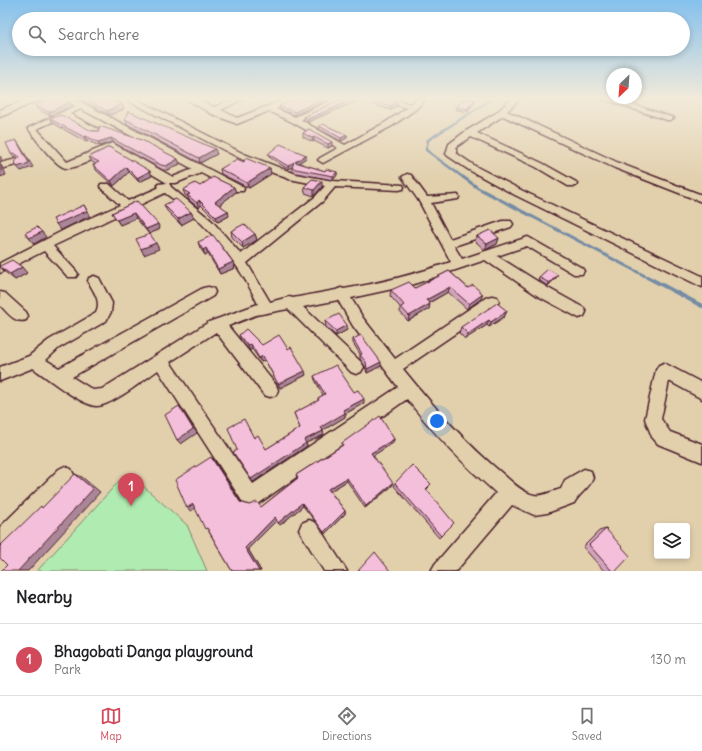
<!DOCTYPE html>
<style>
body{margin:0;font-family:Delius,sans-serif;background:#f2f2f2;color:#202124}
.controls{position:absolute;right:12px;bottom:12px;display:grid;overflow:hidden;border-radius:4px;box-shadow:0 2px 6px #0003}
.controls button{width:36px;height:36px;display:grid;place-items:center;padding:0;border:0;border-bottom:1px solid #e0e0e0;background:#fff;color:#202124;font:20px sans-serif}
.compass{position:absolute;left:606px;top:68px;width:36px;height:36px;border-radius:50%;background:#fff;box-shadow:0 2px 6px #0003;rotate:205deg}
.you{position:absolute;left:437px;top:421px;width:14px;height:14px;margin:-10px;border:3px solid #fff;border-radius:50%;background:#1a73e8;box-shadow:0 0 0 6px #1a73e833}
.badge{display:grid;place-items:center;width:26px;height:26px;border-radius:50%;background:#d1495b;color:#fff;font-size:13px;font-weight:700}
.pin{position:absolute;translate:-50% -33px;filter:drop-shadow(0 1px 2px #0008)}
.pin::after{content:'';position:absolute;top:21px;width:14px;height:12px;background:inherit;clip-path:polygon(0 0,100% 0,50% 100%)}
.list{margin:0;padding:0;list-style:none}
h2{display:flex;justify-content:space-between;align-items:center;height:52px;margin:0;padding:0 16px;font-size:17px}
h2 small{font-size:13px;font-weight:400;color:#757577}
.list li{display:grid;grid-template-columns:26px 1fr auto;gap:12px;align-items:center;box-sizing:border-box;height:72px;padding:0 16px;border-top:1px solid #e0e0e0}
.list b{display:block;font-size:15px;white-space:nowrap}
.list p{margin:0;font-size:13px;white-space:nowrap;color:#757577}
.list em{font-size:13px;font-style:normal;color:#757577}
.icon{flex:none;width:22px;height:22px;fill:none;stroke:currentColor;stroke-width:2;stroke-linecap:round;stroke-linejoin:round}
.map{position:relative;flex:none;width:702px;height:571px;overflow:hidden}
.search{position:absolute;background:#fff;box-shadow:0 2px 6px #0003;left:12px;right:12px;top:12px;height:44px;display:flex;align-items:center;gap:10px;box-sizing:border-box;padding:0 14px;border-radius:22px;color:#757577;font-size:15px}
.sheet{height:124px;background:#fff}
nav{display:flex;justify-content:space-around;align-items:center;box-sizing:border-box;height:56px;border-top:1px solid #e0e0e0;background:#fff;font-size:11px;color:#757577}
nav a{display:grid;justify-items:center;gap:2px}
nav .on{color:#d1495b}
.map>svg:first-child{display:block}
.green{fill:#b0ebb1;stroke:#7d856e}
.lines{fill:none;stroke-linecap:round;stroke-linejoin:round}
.stream-far2{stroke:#758ca4;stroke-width:2.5}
.stream-far1{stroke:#758ca4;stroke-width:3}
.stream{stroke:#758ca4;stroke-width:4}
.minor-casing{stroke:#4a1f2b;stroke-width:3}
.major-casing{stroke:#4a1f2b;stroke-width:3}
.minor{fill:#e2d0ad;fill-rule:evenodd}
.major{fill:#e2d0ad;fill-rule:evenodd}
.wall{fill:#d2a4bb;stroke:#4a1f2b}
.shaded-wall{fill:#ab8699;stroke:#4a1f2b}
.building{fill:#f4bfda;stroke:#4a1f2b}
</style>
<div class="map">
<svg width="702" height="571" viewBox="0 0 702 571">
<rect width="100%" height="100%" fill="#e2d0ad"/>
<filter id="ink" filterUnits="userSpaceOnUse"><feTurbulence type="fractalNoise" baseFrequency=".025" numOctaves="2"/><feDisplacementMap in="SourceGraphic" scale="8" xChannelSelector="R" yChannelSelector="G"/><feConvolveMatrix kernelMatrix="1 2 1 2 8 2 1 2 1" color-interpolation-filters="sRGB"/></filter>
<g filter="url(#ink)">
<path class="green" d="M120,480L143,486L187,525L207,571H37Z"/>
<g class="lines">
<path class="stream-far2" d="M464,178L426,150L428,140L492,99"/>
<path class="stream-far1" d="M463,177L478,188L649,278"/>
<path class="stream" d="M647,277L702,306"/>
<g class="minor-casing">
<path id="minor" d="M64,99H75L243,187L244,189L243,191H235L201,173L176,183H169L171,187L212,221L241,254L315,197L325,186L289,179L255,166L125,99H136L244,154L296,174L333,181L403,185L404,187L403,189L399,190L335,187L323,201L247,263L270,302L289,297L293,298L336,290L341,288L344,289C381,283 416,274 451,262L419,201L402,177L407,174L411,175L427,197L458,195L459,197L458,199L431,203L450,239L503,221H511L513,224L511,227L454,246L462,259L528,237L582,268L584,271L582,274H574L527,246L497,256L548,288L584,308L586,312L584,316L579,318L538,296L485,260L411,285L351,298L363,318L395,359L487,297L492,296L497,297L499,301L497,305L403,369C434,407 466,444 504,475C512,482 523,493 534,495C542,497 553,491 561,489L565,480L584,469L591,471L593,478C589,489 580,492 574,503L547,513L534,515L512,505L456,571H431L435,564L496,493C462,463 435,435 407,399L258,504L251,506L244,504L158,370C145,379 111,406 97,406C82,406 46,377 33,368L0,381V367L29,356L49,340L96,313C102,301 93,291 88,281L89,278L94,276L99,278L112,303L111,312L106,321L59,348L46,360L59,368L203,288L208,287L213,288L215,292L213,296L72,377L93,390L102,389L209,322L258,304C237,259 205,221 165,193L53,246L76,271L78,274L76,277H68L44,251L0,273V263L72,226L120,205L101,188L100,186L101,184H109L128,201L158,188V184L167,183L112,150C100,155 78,169 66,168C56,167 34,137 28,128L75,106ZM81,109L193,169L173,177L112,143L67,162L37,129L63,117L94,134H100V130L70,114ZM338,300L353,326L398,387L253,484L170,362L216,332L264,395L270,397L276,395L278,390L276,385L228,326L256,315L288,309L351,372L356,374L361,372L364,367L361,362L303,307Z
M186,99H197L214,107L232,99H243L221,110L237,118L286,99H298L276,109L295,117L334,99H345L301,120L345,145L386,122L407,108L377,99H392L411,104L416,99H425L416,109L392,126L323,163L318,160L320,158L338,148L292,122L269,111L237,124L210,113Z
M511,99H520L507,111L621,164L702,195V202L615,168L503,116L477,133L542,163L576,182L577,184L576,186H568L536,167L471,137L456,147V153L475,166L523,191L702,276V287L515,195L469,170L448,156L446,154L449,144L466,131L496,113Z
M603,99H616L674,118L670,120H667Z
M17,159L22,162L20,164L0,169V163Z
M0,292L5,293L26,312L28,316L26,320C15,324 7,312 0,305Z
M664,363L702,383V399L669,381L661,419L670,432L702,444V462L658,444L652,437L645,419L656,370L659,365Z
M65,466L71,469L74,475L71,481L7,548L0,551V527L59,469Z
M309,520L316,523L347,571H324L299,530L302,523Z"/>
</g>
<g class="major-casing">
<path id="major" d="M27,99H42L0,117V110Z"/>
</g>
<use href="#minor" class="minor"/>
<use href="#major" class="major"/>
</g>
<path class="wall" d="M79,99H112L124,109L110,115Z
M330,99L295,115L280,109L279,106Z
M341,99L308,122L304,120V117Z
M476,99L467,112L455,109L456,107Z
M44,100L72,106L51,116L37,109L35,105L45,101Z
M373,101L396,106L391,110L373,105Z
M50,119L92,131H99L180,164L168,170H163L113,142L100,146L88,141L86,142L53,123Z
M125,119L217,154L200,163L127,124Z
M319,126L347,135V138L341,141L319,129Z
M309,129L332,146L328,148L314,141L313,142L303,137V133Z
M109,147L152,176L139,182L129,172L114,186L96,170L93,165L96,164L92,162L89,157Z
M268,154L306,155V158L299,163L325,171L337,172V175L333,180L296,173L292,171V167L288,169L269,157Z
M244,162L270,168L271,174L249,188L221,174L220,169Z
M200,186L236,192L219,205L229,216L218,222L201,205L199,208L189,200L188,197L185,195L183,190Z
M304,187H322L314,196L305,193Z
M137,201L160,229L149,234L136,218L120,225L112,213Z
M164,205L191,212L194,218L181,225L167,211Z
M231,231L255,234L257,240L243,248L232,237Z
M477,236L499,238L497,244L485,250L475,241Z
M198,242L235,268L220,274L208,254L205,255L200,248Z
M0,267L27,273L15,280L5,272Z
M449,271L481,299L467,309L448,292L429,303V309L408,321L400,312V307L390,296L391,290L415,288Z
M558,275L556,278L548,286L538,280L539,277Z
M507,311L504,317L489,327L487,325L465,339L459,333L461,327Z
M325,321L347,330L336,336L326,327Z
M239,335L262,345L306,375L280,388L265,360L261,362L252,349L250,351L241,340Z
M353,339L381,366L367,373L365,366L360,359V354L353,343Z
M314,376L364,403L345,414V417L323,430L324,435L306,443L307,446L253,482L254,438L266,449L300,428L294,413L318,401V398L323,395L315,380Z
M394,439L393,443L373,455L392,486L365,508L347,481L330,491L345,511V514L325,534L303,506L280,525L277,520L248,549L261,571H232L195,508L191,511L211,457L214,460L241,502L249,505L261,507L297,478L296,475L342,445V443Z
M395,483L429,487L426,490L441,536L439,538L394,486Z
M606,529L616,571H604L583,547L599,531Z"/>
<path class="shaded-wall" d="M322,99H330L295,115V112Z
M354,99H362L308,122V119Z
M475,99H476L467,112V109Z
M70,102L72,106L51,116L49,112Z
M396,102V106L391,110V106Z
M122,104L124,109L110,115L107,111Z
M347,135V138L341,141V138Z
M86,136L88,141L86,142L84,137Z
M314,137V141L313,142L312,138Z
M111,138L113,142L100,146L98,142Z
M16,140L19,144L33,167L21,171L17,167L29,163Z
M332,142V146L328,148V144Z
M215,149L217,154L200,163L199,158Z
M14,153L18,158H14L11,154Z
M306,155V158L295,165V162Z
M0,156L1,157L2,161L0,162Z
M178,159L180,164L168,170L166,166Z
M294,162V166L288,169V166Z
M1,165L4,170L6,175L0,177Z
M126,167L129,172L114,186L111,181Z
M270,168L271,174L249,188L247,183Z
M150,171L152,176L139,182L137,178Z
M337,172V175L333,180V176Z
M322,181V187L314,196V190Z
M234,187L236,192L217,207L215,202Z
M199,200L201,205L199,208L197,203Z
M84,205L90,216L61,230L56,224Z
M228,211L229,216L218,222L216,217Z
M191,212L194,218L181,225L178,219Z
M134,213L136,218L120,225L117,220Z
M158,224L160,229L149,234L146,229Z
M42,232L46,237L34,244L29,238Z
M255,234L257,240L243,248L242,242Z
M499,238L497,244L485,250L487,244Z
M156,243L159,249L144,255L141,249Z
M206,248L208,254L205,255L203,250Z
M233,262L235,268L220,274L218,269Z
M22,267L27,273L15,280L10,274Z
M558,275L556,278L548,286L549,283Z
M450,287L448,292L425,305L426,300Z
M483,294L481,299L467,309L469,304Z
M430,304L429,309L408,321L409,316Z
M507,311L504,317L489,327L491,322Z
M489,320L487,325L465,339L468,334Z
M347,325V330L336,336V331Z
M251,344L252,349L250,351L248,346Z
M263,356L265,360L261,362L259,358Z
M381,362V366L367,373V369Z
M305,371L306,375L280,388L278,384Z
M364,399V403L345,414V417L322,431L321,427L343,410Z
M179,406L182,411L197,433L181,444L177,440Z
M323,431L324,435L306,443L307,446L253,482L251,479L304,440Z
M394,439L393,443L371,457V453Z
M211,457L214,460L243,505L240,502Z
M75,474L82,477L100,492L28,571H18Z
M347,478V481L329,492L328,489Z
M393,483L392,486L365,508L366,506Z
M302,503L303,506L280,525L278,523Z
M193,504L197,506L191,511L187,508Z
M345,511V514L325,534L324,532Z
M275,517L277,520L248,549L261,571H259L245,548Z"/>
<path class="building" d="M45,99H66L70,102L49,112L35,105L46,101L44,100Z
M85,99H112L122,104L107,111Z
M293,99H322L295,112L279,106Z
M341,99H354L308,119L304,117Z
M374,99H387L396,102L391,106L373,101Z
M464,99H475L467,109L456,107Z
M128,111L215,149L199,158L125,119Z
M61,115L92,131H99V126L142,140L178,159L166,166L161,165L111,138L98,142L86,136L84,137L50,119Z
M323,124L347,135L341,138L319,126Z
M309,129L332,142L328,144L314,137L312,138L303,133Z
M16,140L29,163L17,167L15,162L20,157L14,153L11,154L6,143Z
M280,144L306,155L295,162L325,171L326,169L337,172L333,176L296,169L292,168L294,162L288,166L268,154Z
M109,147L150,171L137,178L126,167L111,181L93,165L99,162L89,157Z
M245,158L270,168L247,183L220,169L237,159L244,162Z
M0,165H1L2,171H0Z
M213,177L234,187L215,202L228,211L216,217L199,200L197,203L187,195L190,194L183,190L195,183L200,186Z
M312,179L322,181L314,190L304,187Z
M176,199L191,212L178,219L164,205Z
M137,201L158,224L146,229L134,213L117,220L112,213Z
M84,205L87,211L56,224L53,219Z
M244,224L255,234L242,242L231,231Z
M37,227L42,232L29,238L25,233Z
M490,230L499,238L487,244L477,236Z
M150,234L156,243L141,249L136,239Z
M213,235L233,262L218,269L206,248L203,250L198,242Z
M12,260L22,267L10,274L0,267V266Z
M548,269L558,275L549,283L539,277Z
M449,271L468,288L473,285L483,294L469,304L450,287L426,300L430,304L409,316L401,307L404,305L391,290L409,282L415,288Z
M497,303L507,311L491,322L489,320L468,334L461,327Z
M339,314L347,325L336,331L325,321Z
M246,329L262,345L279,335L288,349L291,347L305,371L278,384L263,356L259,358L251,344L248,346L239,335Z
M361,335L381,362L367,369L366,362L360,355L362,354L353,339Z
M336,365L354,392L358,390L364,399L343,410L345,413L321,427L323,431L304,440L306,443L251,479L233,452L237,450L228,428L244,419L254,438L258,435L266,449L300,428L294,413L319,400L318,398L325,394L314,376Z
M179,406L193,429L177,440L165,415Z
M380,416L394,439L371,453L393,483L366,506L347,478L328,489L345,511L324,532L302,503L278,523L275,517L245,548L259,571H232L207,528L205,529L193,504L187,508L175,480L211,457L240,502L249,505L257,502L261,507L298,478L296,475L343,445L342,443Z
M412,465L431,484L426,489L454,523L441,536L395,483Z
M75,474L93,489L18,571H1L7,565L0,558V546L41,506L42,508Z
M606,529L630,556L616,571H612L589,545Z
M375,552L390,571H358Z"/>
</g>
<linearGradient id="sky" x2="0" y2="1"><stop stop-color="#85c1ed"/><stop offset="0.55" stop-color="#f2eada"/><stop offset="1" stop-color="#f2eada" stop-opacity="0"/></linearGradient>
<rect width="702" height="179" fill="url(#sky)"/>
</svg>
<div class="controls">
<button><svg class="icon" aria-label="layers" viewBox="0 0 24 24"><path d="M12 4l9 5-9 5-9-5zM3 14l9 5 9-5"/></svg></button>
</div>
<svg class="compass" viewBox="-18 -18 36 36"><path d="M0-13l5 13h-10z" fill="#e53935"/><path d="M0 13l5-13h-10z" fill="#757577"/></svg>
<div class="you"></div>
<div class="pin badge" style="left:131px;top:506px">1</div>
<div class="search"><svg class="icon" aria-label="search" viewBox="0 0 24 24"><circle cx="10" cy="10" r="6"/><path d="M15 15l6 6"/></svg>Search here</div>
</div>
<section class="sheet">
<h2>Nearby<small></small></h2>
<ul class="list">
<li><span class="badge">1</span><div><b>Bhagobati Danga playground</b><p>Park</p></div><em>130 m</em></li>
</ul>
</section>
<nav>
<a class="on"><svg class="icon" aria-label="map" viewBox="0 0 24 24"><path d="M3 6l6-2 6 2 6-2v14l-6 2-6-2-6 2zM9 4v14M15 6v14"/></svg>Map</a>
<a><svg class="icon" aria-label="directions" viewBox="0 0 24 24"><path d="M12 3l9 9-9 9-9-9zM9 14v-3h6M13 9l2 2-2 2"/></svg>Directions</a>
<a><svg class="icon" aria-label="saved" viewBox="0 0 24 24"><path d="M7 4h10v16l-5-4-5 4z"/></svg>Saved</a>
</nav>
